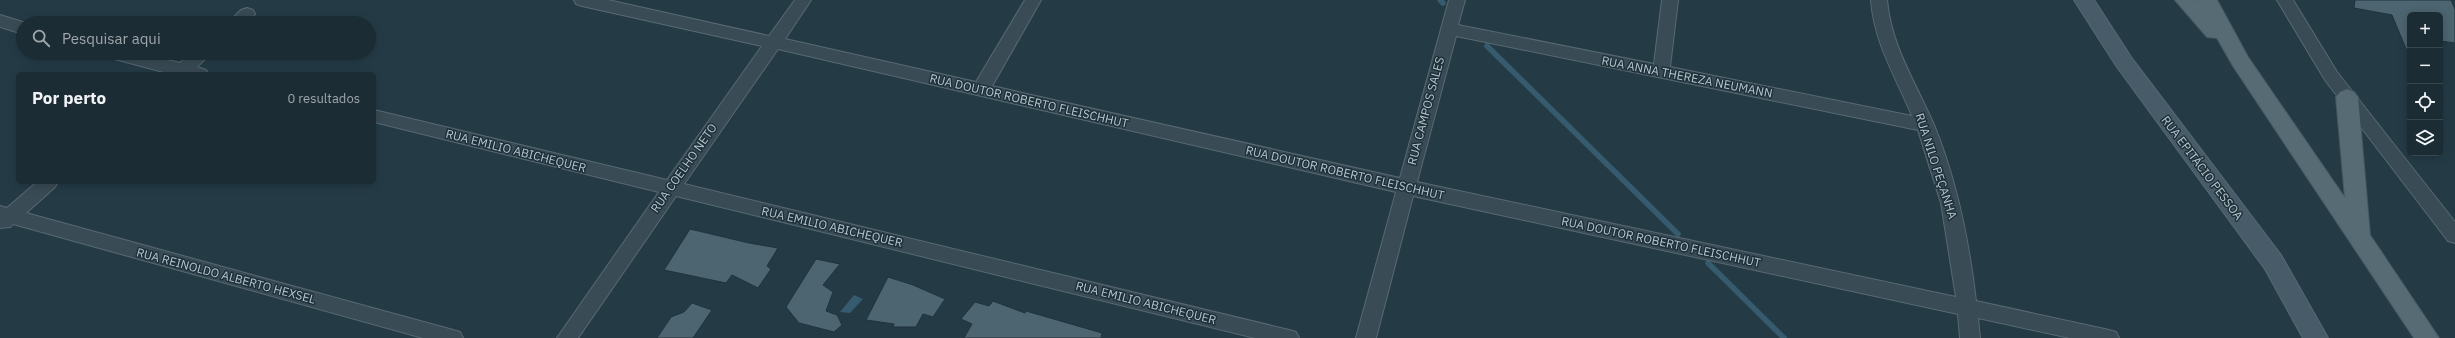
<!DOCTYPE html>
<html lang="pt">
<meta charset="utf-8">
<style>
body{margin:0;font-family:"IBM Plex Sans",sans-serif;background:#24343c;color:#f1f3f6}
.controls{position:absolute;right:12px;top:12px;display:grid;overflow:hidden;border-radius:6px;box-shadow:0 2px 10px #0003}
.controls button{width:36px;height:36px;display:grid;place-items:center;padding:0;border:0;border-bottom:1px solid #39484f;background:#1b2c34;color:#f1f3f6;font:20px sans-serif}
.list{margin:0;padding:0;list-style:none}
h2{display:flex;justify-content:space-between;align-items:center;height:52px;margin:0;padding:0 16px;font-size:17px}
h2 small{font-size:13px;font-weight:400;color:#a0a7ac}
.icon{flex:none;width:22px;height:22px;fill:none;stroke:currentColor;stroke-width:2;stroke-linecap:round;stroke-linejoin:round}
.map{position:relative;flex:none;width:2455px;height:338px;overflow:hidden}
.search{position:absolute;background:#1b2c34;box-shadow:0 2px 10px #0003;left:16px;top:16px;width:360px;height:44px;display:flex;align-items:center;gap:10px;box-sizing:border-box;padding:0 14px;border-radius:22px;color:#a0a7ac;font-size:15px}
.panel{position:absolute;background:#1b2c34;box-shadow:0 2px 10px #0003;left:16px;top:72px;width:360px;height:112px;border-radius:6px}
.map>svg:first-child{display:block}
.water{fill:#375b6e}
.lines{fill:none;stroke-linecap:round;stroke-linejoin:round}
.stream{stroke:#375b6e;stroke-width:5.5}
.building{fill:#4d6571;stroke:#20333c}
.street-casing{stroke:#586972;stroke-width:2}
.secondary-casing{stroke:#586972;stroke-width:2}
.primary-casing{stroke:#465761;stroke-width:2}
.street{fill:#394b55;fill-rule:evenodd}
.secondary{fill:#475c68;fill-rule:evenodd}
.primary{fill:#576b75;fill-rule:evenodd}
.labels{text-anchor:middle;stroke-width:3;stroke-linejoin:round;paint-order:stroke}
.street-label{font-size:12px;fill:#b7c6ce;stroke:#1e313a}
</style>
<div class="map">
<svg width="2455" height="338" viewBox="0 0 2455 338">
<rect width="100%" height="100%" fill="#243b46"/>
<path class="water" d="M854,295L863,299L850,313L840,312Z"/>
<g class="lines">
<path class="stream" d="M1440,0L1443,3
M1487,46L1678,234
M1708,263L1784,338"/>
</g>
<path class="building" d="M2355,0H2451L2455,9V43L2440,41V15H2410L2409,56L2392,15L2354,8Z
M690,229L749,243L778,248L767,266L771,269L758,288L732,275L726,283L664,270Z
M816,259L840,264L823,285L833,292L826,311L837,315L842,325L834,332L799,323L786,307Z
M888,277L913,285L945,299L933,317L923,314L916,327H893L894,324L866,320Z
M993,301L1025,313L1026,311L1102,333L1101,338H964L972,324L961,319L975,302L989,306Z
M692,303L712,310L693,338H657L671,317L684,312Z"/>
<g class="lines">
<g class="street-casing">
<path id="street" d="M574,0H608L769,36L795,0H811L785,39L976,82L1025,0H1041L992,86L1400,178L1449,0H1465L1458,25L1654,64L1662,0H1678L1670,67L1912,116C1896,77 1874,43 1871,0H1887C1891,46 1916,83 1934,125C1957,181 1969,241 1976,301L2109,330L2116,332L2119,338H2070L1978,318L1980,338H1960L1958,314L1413,196L1376,338H1356L1396,192L778,49L684,184L1289,330L1296,332L1299,338H1255L676,196L578,338H557L659,192L374,122V110L667,180L762,46L582,6L576,4ZM1456,36L1918,130L1941,203L1956,297L1417,182Z
M2277,0H2293L2337,72L2455,222V243L2448,241L2325,80Z
M247,8L253,10L255,14L247,23H228L241,10Z
M0,15L26,23H23V34L0,27Z
M105,53H138L180,63L192,53H211L197,67L206,70L208,74H171L107,57Z
M37,182H58L55,187L26,213L453,330L460,332L463,338H423L13,224L10,227L0,228V206L7,208Z"/>
</g>
<g class="secondary-casing">
<path id="secondary" d="M2074,0H2094L2131,57L2281,255L2328,338H2303L2265,269L2117,67Z"/>
</g>
<g class="primary-casing">
<path id="primary" d="M2175,0H2196L2198,2L2197,0H2217L2248,57L2345,198L2336,97L2340,92L2347,89L2354,92L2358,97L2370,235L2439,338H2414L2233,66L2217,38L2207,37Z"/>
</g>
<use href="#street" class="street"/>
<use href="#secondary" class="secondary"/>
<use href="#primary" class="primary"/>
</g>
<g class="labels">
<g class="street-label">
<text transform="translate(1687 77) rotate(11)" y="4">RUA ANNA THEREZA NEUMANN</text>
<text transform="translate(1029 101) rotate(13)" y="4">RUA DOUTOR ROBERTO FLEISCHHUT</text>
<text transform="translate(1426 111) rotate(-75)" y="4">RUA CAMPOS SALES</text>
<text transform="translate(516 151) rotate(14)" y="4">RUA EMILIO ABICHEQUER</text>
<text transform="translate(1936 166) rotate(72)" y="4">RUA NILO PEÇANHA</text>
<text transform="translate(684 168) rotate(-55)" y="4">RUA COELHO NETO</text>
<text transform="translate(2202 168) rotate(53)" y="4">RUA EPITÁCIO PESSOA</text>
<text transform="translate(1345 173) rotate(13)" y="4">RUA DOUTOR ROBERTO FLEISCHHUT</text>
<text transform="translate(832 227) rotate(13)" y="4">RUA EMILIO ABICHEQUER</text>
<text transform="translate(1661 242) rotate(12)" y="4">RUA DOUTOR ROBERTO FLEISCHHUT</text>
<text transform="translate(226 276) rotate(15)" y="4">RUA REINOLDO ALBERTO HEXSEL</text>
<text transform="translate(1146 303) rotate(14)" y="4">RUA EMILIO ABICHEQUER</text>
</g>
</g>
</svg>
<div class="controls">
<button>+</button>
<button>−</button>
<button><svg class="icon" aria-label="locate" viewBox="0 0 24 24"><circle cx="12" cy="12" r="6"/><path d="M12 2v4M12 18v4M2 12h4M18 12h4"/></svg></button>
<button><svg class="icon" aria-label="layers" viewBox="0 0 24 24"><path d="M12 4l9 5-9 5-9-5zM3 14l9 5 9-5"/></svg></button>
</div>
<div class="search"><svg class="icon" aria-label="search" viewBox="0 0 24 24"><circle cx="10" cy="10" r="6"/><path d="M15 15l6 6"/></svg>Pesquisar aqui</div>
<section class="panel">
<h2>Por perto<small>0 resultados</small></h2>
<ul class="list">
</ul>
</section>
</div>
